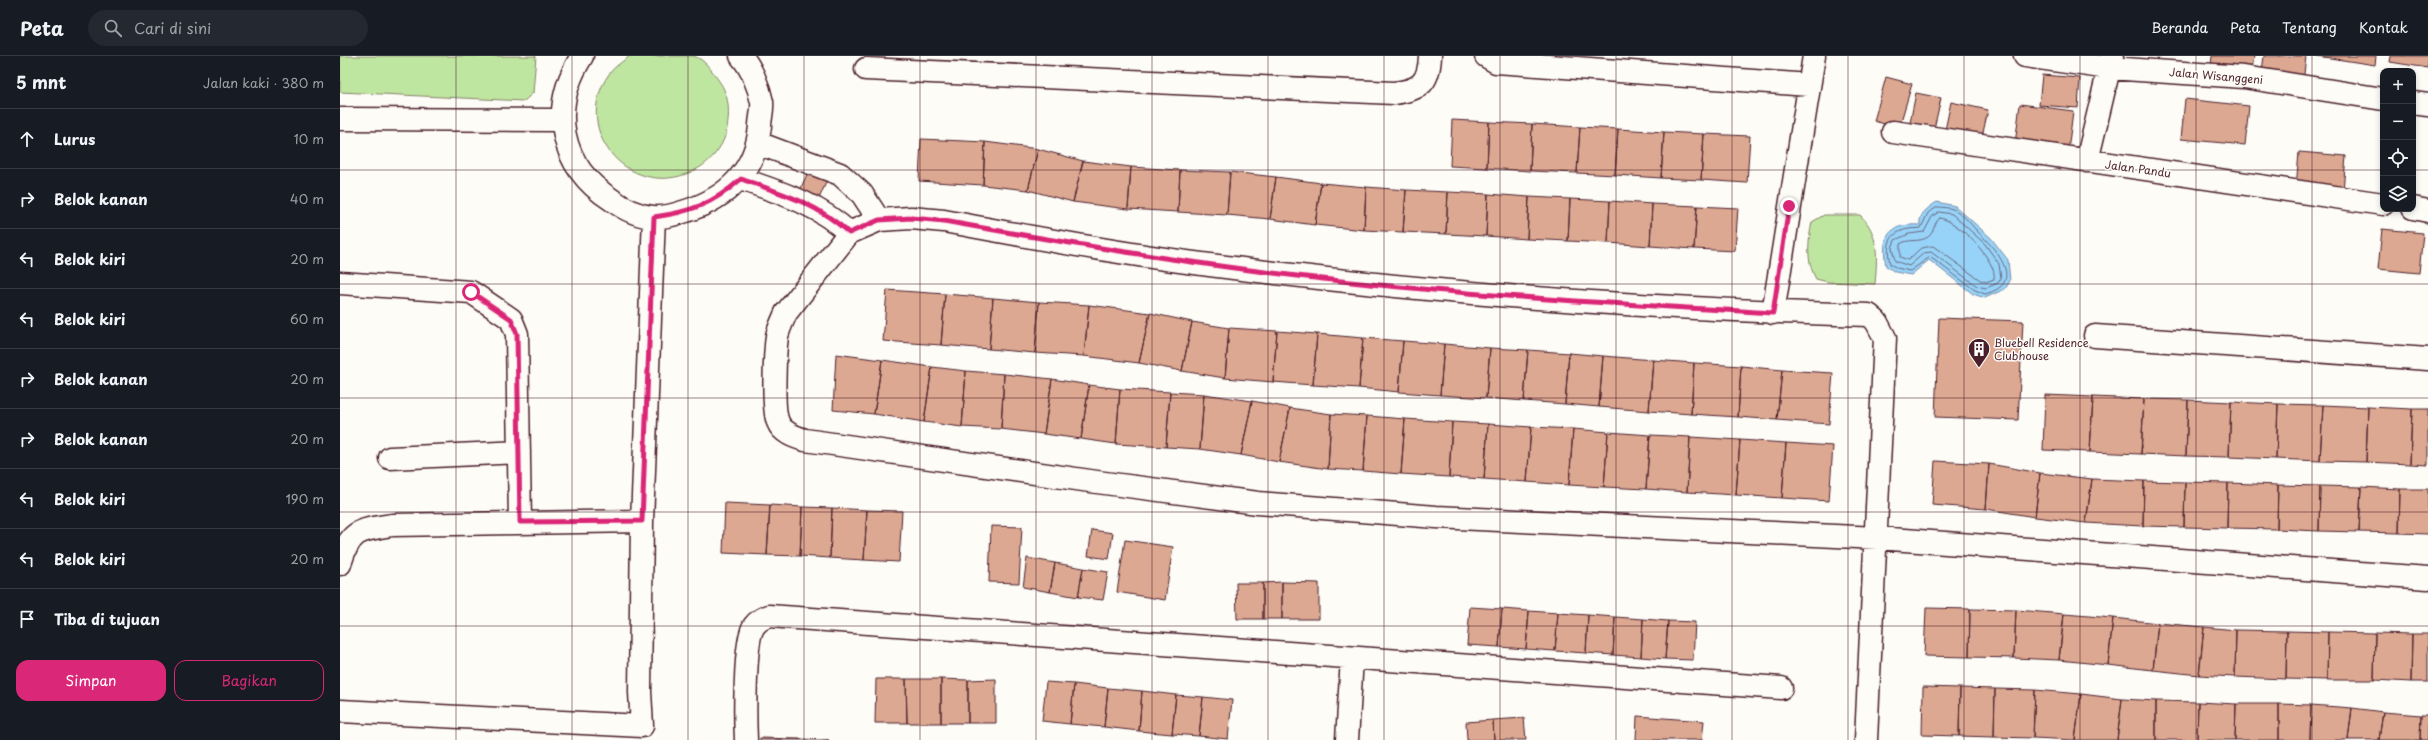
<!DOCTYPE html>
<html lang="id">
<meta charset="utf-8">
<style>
body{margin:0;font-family:"Playpen Sans",sans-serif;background:#242831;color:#f1f3f6}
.controls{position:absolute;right:12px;top:12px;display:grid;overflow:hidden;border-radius:8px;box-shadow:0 2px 6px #0003}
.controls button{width:36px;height:36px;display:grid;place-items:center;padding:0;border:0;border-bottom:1px solid #363941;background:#171b24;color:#f1f3f6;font:20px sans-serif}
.stop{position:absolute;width:12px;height:12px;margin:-9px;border:3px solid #db2777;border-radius:50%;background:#fff}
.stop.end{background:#db2777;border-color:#fff;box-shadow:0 1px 4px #0008}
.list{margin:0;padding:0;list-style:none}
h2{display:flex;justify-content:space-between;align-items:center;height:52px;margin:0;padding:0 16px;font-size:17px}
h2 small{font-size:13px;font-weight:400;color:#9ea1a6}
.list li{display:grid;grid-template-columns:26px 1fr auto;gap:12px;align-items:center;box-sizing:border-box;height:60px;padding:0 16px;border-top:1px solid #363941}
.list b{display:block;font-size:15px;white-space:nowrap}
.list em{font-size:13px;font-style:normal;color:#9ea1a6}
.actions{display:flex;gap:8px;padding:12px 16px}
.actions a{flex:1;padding:9px 0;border:1px solid #db2777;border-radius:12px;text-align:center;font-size:14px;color:#db2777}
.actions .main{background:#db2777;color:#fff}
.icon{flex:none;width:22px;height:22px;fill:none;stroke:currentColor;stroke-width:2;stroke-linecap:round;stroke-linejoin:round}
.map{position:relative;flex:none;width:2088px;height:684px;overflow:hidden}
header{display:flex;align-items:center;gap:24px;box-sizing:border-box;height:56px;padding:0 20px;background:#171b24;border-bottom:1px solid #363941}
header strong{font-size:19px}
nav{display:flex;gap:22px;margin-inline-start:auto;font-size:14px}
.search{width:280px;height:36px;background:#242831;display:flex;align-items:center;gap:10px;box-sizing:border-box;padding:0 14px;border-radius:22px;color:#9ea1a6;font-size:15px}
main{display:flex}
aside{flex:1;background:#171b24}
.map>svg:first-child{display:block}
.green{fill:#bfe6a1;stroke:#848266}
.water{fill:#97d3f8;stroke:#788ba6}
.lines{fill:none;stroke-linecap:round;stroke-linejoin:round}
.shore{stroke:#69677d;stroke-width:1}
.building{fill:#dca891;stroke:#4a1f2b}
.street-casing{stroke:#4a1f2b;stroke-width:25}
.street{stroke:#fdfcf7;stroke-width:22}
.route{stroke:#db2777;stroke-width:5}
.grid{fill:none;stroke:#4a1f2b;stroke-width:1;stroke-opacity:0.55}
.labels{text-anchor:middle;stroke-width:3;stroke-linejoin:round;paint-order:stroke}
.street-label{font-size:11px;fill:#4a1f2b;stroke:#fdfcf7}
.poi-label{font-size:11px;fill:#4a1f2b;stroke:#fdfcf7;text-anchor:start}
</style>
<header>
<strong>Peta</strong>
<div class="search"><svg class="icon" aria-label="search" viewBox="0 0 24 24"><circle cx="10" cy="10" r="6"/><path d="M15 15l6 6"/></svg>Cari di sini</div>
<nav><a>Beranda</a><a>Peta</a><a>Tentang</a><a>Kontak</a></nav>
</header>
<main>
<aside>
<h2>5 mnt<small>Jalan kaki · 380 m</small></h2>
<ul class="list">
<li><svg class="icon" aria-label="ahead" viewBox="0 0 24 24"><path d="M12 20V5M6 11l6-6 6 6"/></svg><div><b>Lurus</b></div><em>10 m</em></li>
<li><svg class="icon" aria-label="right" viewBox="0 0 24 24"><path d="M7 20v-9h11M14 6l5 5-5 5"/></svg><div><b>Belok kanan</b></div><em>40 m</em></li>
<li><svg class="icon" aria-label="left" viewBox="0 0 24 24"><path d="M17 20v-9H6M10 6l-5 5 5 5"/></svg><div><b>Belok kiri</b></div><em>20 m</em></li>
<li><svg class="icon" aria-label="left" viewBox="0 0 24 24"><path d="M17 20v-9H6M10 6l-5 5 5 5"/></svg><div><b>Belok kiri</b></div><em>60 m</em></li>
<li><svg class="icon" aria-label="right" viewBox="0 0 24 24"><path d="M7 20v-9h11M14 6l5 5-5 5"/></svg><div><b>Belok kanan</b></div><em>20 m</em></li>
<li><svg class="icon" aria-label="right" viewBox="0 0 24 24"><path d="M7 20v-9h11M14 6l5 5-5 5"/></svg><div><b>Belok kanan</b></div><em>20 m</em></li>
<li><svg class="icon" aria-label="left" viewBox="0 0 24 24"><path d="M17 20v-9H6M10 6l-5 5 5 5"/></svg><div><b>Belok kiri</b></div><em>190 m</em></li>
<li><svg class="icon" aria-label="left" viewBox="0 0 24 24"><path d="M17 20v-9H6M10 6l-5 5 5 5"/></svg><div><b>Belok kiri</b></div><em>20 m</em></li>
<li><svg class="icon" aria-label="arrive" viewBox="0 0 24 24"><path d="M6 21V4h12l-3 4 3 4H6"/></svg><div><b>Tiba di tujuan</b></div></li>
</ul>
<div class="actions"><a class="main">Simpan</a><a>Bagikan</a></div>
</aside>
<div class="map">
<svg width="2088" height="684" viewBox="0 0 2088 684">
<rect width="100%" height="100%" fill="#fdfcf7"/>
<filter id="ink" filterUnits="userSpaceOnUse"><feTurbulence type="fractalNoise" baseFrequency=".025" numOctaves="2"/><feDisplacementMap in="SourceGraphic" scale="8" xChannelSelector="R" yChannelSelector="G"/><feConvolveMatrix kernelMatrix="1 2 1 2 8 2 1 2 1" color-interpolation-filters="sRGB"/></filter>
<g filter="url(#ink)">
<path class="green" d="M0,0H196L193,37L184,45L0,36Z
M290,0C304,0 342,0 353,0C365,3 372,15 379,25C390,40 390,59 386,77C382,92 370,106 357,113C294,148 228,77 269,18C274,11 283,5 290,0Z
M1484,159H1520C1540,178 1537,202 1535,228L1488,226L1476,223C1466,205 1468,186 1472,166Z"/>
<path class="water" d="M1597,146L1615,150L1651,182L1668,204L1670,225L1665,233L1645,242L1633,238L1589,204L1571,219L1555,216L1546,210C1541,182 1547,167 1580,169C1578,158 1589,151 1597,146Z"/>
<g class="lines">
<path class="shore" d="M1598,151C1602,151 1609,152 1613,153C1622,157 1630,167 1636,174C1654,191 1688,227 1645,238L1635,234L1590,201L1570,215L1557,212L1550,208C1546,190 1548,176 1569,173C1573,172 1577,173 1581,172L1588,157Z
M1599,156L1612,158L1645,188L1659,208L1661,222L1658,227L1646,232L1637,230L1591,196L1584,197L1569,210L1555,205L1552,192L1555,184L1569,178L1584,176L1592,161Z
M1600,162C1617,164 1658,205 1654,223L1646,226L1640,224L1593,190L1581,192L1568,204L1560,201V188C1569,182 1579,187 1588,181C1595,176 1593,167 1600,162Z"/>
</g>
<path class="building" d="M1872,0H1914L1912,15L1871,9Z
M1924,0H1966L1963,27L1921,22Z
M1977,0H2036L2035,9Z
M2051,0H2088V12L2050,6Z
M1702,19L1740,22L1738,52L1699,49Z
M1546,21L1572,28L1559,72L1534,65Z
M1576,37L1601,42L1593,77L1569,72Z
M1845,43L1909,50L1905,89L1841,83Z
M1611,46L1648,54L1642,81L1605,74Z
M1680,48L1733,55L1728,95L1675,88Z
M1112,64L1149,66L1147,112L1110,110Z
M1149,66L1192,68L1190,115L1147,112Z
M1192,68L1240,71L1237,117L1190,115Z
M1240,71L1278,73L1275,119L1237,117Z
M1278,73L1324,76L1321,122L1275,119Z
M1324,76L1364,78L1361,124L1321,122Z
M1364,78L1410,80L1407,127L1361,124Z
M581,83L645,86L643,129L579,125Z
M645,86L698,93L688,134L643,129Z
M698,93L743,105L733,146L688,134Z
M1959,96L2006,100L2003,135L1956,132Z
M743,105L791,111L788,153L733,146Z
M791,111L840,114L838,156L788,153Z
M470,112L489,120L477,147L458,138Z
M840,114L890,116L887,159L838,156Z
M890,116L936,121L930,163L887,159Z
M936,121L981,127L975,169L930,163Z
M981,127L1026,131L1024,174L975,169Z
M1026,131L1066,134L1063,176L1024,174Z
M1066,134L1108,136L1106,178L1063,176Z
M1108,136L1148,138L1146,180L1106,178Z
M1148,138L1189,141L1187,183L1146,180Z
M1189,141L1230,143L1228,185L1187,183Z
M1230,143L1270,145L1268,187L1228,185Z
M1270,145L1312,148L1310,190L1268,187Z
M1312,148L1357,150L1354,193L1310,190Z
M1357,150L1398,152L1395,195L1354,193Z
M2042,173L2083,177L2079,217L2038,213Z
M547,234L605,238L601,289L543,285Z
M605,238L653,242L649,293L601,289Z
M653,242L699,246L695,297L649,293Z
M699,246L749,249L744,300L695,297Z
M749,249L810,257L799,307L744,300Z
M810,257L852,266L842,315L799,307Z
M1599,262L1683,265L1678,364L1595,361Z
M852,266L889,272L885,322L842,315Z
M889,272L937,275L933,326L885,322Z
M937,275L977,278L973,329L933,326Z
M977,278L1023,282L1019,332L973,329Z
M1023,282L1063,285L1059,336L1019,332Z
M1063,285L1104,288L1100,339L1059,336Z
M1104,288L1150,292L1146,342L1100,339Z
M1150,292L1188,294L1184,345L1146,342Z
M1188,294L1229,297L1225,348L1184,345Z
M1229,297L1263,300L1259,351L1225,348Z
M496,298L542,304L534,358L493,354Z
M1263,300L1313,304L1309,355L1259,351Z
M542,304L592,311L584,366L534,358Z
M1313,304L1354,307L1351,358L1309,355Z
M1354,307L1401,310L1398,361L1351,358Z
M1401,310L1442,314L1437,364L1398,361Z
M592,311L626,315L622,371L584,366Z
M1442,314L1493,317L1489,368L1437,364Z
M626,315L664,318L661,373L622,371Z
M664,318L712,323L704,378L661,373Z
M712,323L749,329L741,383L704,378Z
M749,329L780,333L776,388L741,383Z
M780,333L830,336L826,391L776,388Z
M830,336L864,338L860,393L826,391Z
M864,338L912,345L901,399L860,393Z
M1705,339L1753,341L1750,396L1703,394Z
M1753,341L1804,343L1801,398L1750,396Z
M1804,343L1848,344L1846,400L1801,398Z
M1848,344L1891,346L1889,401L1846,400Z
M912,345L950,352L939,406L901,399Z
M1891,346L1938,348L1936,403L1889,401Z
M1938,348L1983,349L1980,405L1936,403Z
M1983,349L2028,351L2026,406L1980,405Z
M2028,351L2072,353L2070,408L2026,406Z
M950,352L991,358L988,413L939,406Z
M2072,353H2088V409L2070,408Z
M991,358L1027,360L1023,415L988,413Z
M1027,360L1065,363L1061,418L1023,415Z
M1065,363L1112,366L1109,421L1061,418Z
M1112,366L1148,368L1144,423L1109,421Z
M1148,368L1191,371L1187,426L1144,423Z
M1191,371L1233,373L1229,429L1187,426Z
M1233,373L1268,376L1264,431L1229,429Z
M1268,376L1310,379L1306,433L1264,431Z
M1310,379L1350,381L1347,436L1306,433Z
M1350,381L1400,384L1396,439L1347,436Z
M1400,384L1446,387L1442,442L1396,439Z
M1446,387L1493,390L1489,445L1442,442Z
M1595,405L1649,408L1646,453L1592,449Z
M1649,408L1700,417L1695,461L1646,453Z
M1700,417L1752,423L1746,467L1695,461Z
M1752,423L1804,425L1803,470L1746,467Z
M1804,425L1845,426L1844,471L1803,470Z
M1845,426L1888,427L1887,472L1844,471Z
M1888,427L1938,429L1937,473L1887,472Z
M1938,429L1980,430L1979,475L1937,473Z
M1980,430L2021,431L2019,476L1979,475Z
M2021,431L2060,433L2059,477L2019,476Z
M2060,433H2088V478L2059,477Z
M385,447L430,449L427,499L383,497Z
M430,449L462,451L460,500L427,499Z
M462,451L492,452L490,502L460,500Z
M492,452L527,454L524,504L490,502Z
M527,454L562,455L559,506L524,504Z
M651,470L682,471L679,527L649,526Z
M752,474L773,477L769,503L748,500Z
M785,484L833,491L825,544L777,536Z
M687,502L715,507L710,536L683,531Z
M715,507L743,512L738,541L710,536Z
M743,512L768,516L763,544L738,541Z
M942,526V563H923V527Z
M942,526L979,527V563H942Z
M896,527H923V563H897Z
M1130,551L1162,553L1159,591L1127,589Z
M1586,552L1630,553L1629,601L1584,600Z
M1162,553L1189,555L1186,593L1159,591Z
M1630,553L1676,554L1674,602L1629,601Z
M1676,554L1724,558L1719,604L1674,602Z
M1189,555L1218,557L1215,595L1186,593Z
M1218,557L1248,559L1246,597L1215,595Z
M1724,558L1773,562L1768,609L1719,604Z
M1248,559L1275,561L1273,599L1246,597Z
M1275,561L1303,563L1301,601L1273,599Z
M1773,562L1818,567L1813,614L1768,609Z
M1303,563L1328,565L1325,603L1301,601Z
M1328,565L1355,566L1353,604L1325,603Z
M1818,567L1864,571L1859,619L1813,614Z
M1864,571L1896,574L1895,621L1859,619Z
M1896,574L1947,575L1946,623L1895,621Z
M1947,575L1988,576L1987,624L1946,623Z
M1988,576L2035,577L2034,624H1987Z
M2035,577L2072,578L2071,626L2034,624Z
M2072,578H2088V626H2071Z
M536,623H566L567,667H535Z
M566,623H601V667H567Z
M601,623L628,624V667H601Z
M656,623V667H628V624Z
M706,626L734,628L730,668L702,665Z
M734,628L768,632L764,671L730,668Z
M1583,631L1620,632L1619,680L1582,679Z
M768,632L802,635L799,675L764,671Z
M1620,632L1655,633L1654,681L1619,680Z
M1655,633L1695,634L1693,682L1654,681Z
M1695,634L1741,638L1735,684L1693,682Z
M802,635L836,639L832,678L799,675Z
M1741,638L1782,643L1777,684H1735Z
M836,639L863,641L859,680L832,678Z
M863,641L892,644L888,683L859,680Z
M1782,643L1816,645V684H1777Z
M1816,645L1858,646L1857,684H1816Z
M1858,646L1896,648L1895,684H1857Z
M1896,648H1939V684H1895Z
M1939,648L1971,649L1970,684H1939Z
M1971,649L2012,652L2008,684H1970Z
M2012,652L2043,656L2039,684H2008Z
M2043,656L2081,659L2080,684H2039Z
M2081,659H2088V684H2080Z
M1297,660L1364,665L1362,684H1296Z
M1184,662L1186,684H1154L1153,664Z
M1153,664L1154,684H1127L1126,666Z
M420,682L459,683V684H420Z
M459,683L489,684H459Z"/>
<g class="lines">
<g class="street-casing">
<path id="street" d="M242,0C209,52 219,110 272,144C283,152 299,160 313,161C323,162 337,158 346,155C387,142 416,115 420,70C420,63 423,54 422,46C419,31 411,11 401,0
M1146,0L1156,6L1469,29
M1685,0L1769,12L1904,21L2043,43
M526,13L1054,37C1080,34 1089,27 1090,0
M2073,47L2088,49
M0,63L222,64
M1553,76L2043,148
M418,87L500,118L522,138L539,164
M1747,105L1772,0
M401,123C441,137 477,147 509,177
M2073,152L2088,155
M0,227L131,236L171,263L177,278L180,466
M1433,257L1474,0
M1755,280L2088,303
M50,402L179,396
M0,508C10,474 19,474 52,469L302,465
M0,655L302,670L300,636L302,465L314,161
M406,684C405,664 404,584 414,570C418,564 423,562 429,560L1441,632
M1007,684L1012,602
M1526,684L1545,282L1536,265L1529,259C1314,253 1099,238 886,211C791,200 697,182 604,165L571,162L539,164L509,177L446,257C443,264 439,272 437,280C435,295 432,353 438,366C442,377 455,381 465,384L757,426L918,447L1096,461L1537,482L2088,522"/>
</g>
<use href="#street" class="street"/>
</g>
</g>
<g class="lines" filter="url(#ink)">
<path class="route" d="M131,236L171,263L177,278L180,466L302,465L314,161C350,156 373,148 401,123C441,137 477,147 509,177L539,164L571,162L604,165C748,191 894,215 1040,229C1170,242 1302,249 1433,257L1449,150"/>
</g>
<path class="grid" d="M116,0V684M232,0V684M348,0V684M464,0V684M580,0V684M696,0V684M812,0V684M928,0V684M1044,0V684M1160,0V684M1276,0V684M1392,0V684M1508,0V684M1624,0V684M1740,0V684M1856,0V684M1972,0V684M0,114H2043M2073,114H2088M0,228H2088M0,342H2088M0,456H2088M0,570H2088"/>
<defs>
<g id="building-pin" transform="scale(1.15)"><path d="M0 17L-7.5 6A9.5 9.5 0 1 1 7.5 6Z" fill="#4a1f2b" stroke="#fdfcf7"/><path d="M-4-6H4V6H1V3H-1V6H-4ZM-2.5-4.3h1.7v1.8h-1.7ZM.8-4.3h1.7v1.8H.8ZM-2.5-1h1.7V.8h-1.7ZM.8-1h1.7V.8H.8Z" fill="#fff"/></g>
</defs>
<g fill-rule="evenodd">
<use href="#building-pin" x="1639" y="293"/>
</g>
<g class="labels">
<g class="street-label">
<text transform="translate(1876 20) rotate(5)" y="4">Jalan Wisanggeni</text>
<text transform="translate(1798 113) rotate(8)" y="4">Jalan Pandu</text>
</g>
<g class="poi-label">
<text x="1654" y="291">Bluebell Residence<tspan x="1654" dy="13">Clubhouse</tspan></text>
</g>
</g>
</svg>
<div class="controls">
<button>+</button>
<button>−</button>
<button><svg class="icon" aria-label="locate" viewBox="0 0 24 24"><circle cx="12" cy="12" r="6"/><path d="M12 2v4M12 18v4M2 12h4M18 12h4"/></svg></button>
<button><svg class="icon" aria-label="layers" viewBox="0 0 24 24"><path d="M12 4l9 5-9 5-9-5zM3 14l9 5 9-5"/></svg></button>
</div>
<div class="stop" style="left:131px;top:236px"></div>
<div class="stop end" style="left:1449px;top:150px"></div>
</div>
</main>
